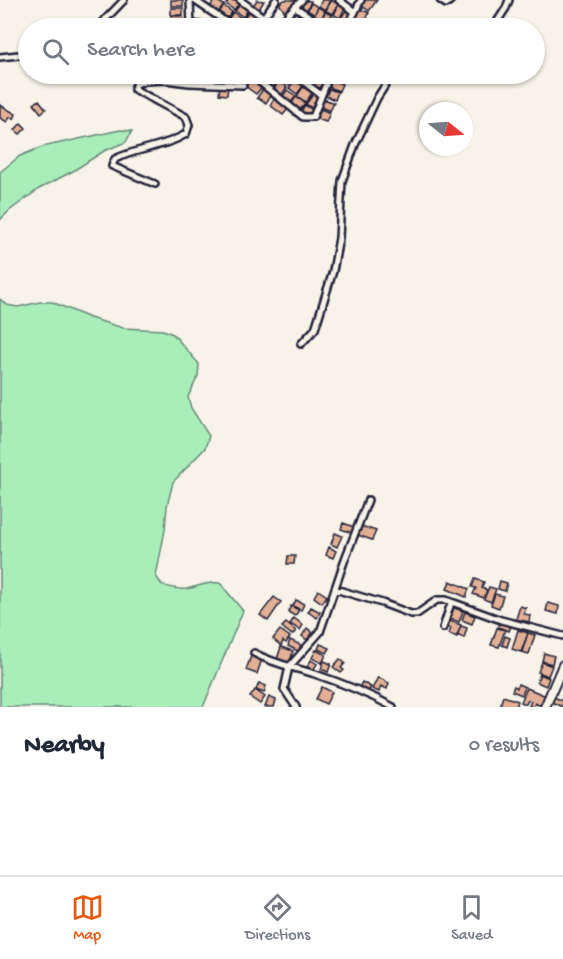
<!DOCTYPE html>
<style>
body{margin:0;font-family:"Gochi Hand",sans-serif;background:#f6f6f7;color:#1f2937}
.compass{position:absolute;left:419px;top:102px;width:54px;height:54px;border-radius:50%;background:#fff;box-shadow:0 2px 4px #0004;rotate:107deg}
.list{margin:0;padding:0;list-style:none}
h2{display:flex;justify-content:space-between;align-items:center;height:78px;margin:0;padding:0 24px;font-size:26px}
h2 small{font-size:20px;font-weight:400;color:#747a83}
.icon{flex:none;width:33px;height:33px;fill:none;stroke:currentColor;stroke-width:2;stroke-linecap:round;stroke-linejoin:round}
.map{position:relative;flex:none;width:563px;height:707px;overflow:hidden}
.search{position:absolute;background:#fff;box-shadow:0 2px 4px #0004;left:18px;right:18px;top:18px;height:66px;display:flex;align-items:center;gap:15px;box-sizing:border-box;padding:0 21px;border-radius:33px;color:#747a83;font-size:22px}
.sheet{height:168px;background:#fff}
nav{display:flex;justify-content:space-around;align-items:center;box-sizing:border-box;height:84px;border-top:2px solid #e0e1e3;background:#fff;font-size:16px;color:#747a83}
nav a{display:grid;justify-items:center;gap:3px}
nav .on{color:#ea580c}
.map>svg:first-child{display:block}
.green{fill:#a9eeb9;stroke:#66887a;stroke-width:1.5}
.building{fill:#e3b095;stroke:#22223b;stroke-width:1.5}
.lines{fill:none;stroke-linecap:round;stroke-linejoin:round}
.street-casing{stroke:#22223b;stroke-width:10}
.secondary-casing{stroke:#22223b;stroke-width:12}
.street{stroke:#f7f3e8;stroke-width:5}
.secondary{stroke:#f7f3e8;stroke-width:8}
</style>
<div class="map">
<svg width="563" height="707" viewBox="0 0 563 707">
<rect width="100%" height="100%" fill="#f7f3e8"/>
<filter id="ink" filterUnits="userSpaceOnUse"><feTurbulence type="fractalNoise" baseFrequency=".0167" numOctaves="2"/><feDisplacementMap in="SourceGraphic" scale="12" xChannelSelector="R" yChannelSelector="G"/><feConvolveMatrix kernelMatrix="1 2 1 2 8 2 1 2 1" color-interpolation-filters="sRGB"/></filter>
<g filter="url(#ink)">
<path class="green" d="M120,130L132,131L126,142L104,151L73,171L39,189L9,211L0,220V172L20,156L42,147Z
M0,299L7,305L18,307L40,302H52L90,318L123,328L163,330L173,334L199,364L198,376L188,397L191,408L209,436L205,448L173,482L167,506L165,530L156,576L162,585C169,587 178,590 186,589C199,587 206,581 220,583L243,611L203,707H0Z"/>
<path class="building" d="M171,0H183V6H171Z
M215,0L224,5L218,13L209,8Z
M229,0L240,2L234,10L226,4Z
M257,0L264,1L258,11L252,7Z
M284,0H301L286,13L279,4Z
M304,0L311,1L306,12L300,8Z
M322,0H330L325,10L319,6Z
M331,0L338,4L333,14L326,11Z
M364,0H377L369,11L361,5Z
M241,3L249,8L243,17L235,11Z
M311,3L318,7L313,17L306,14Z
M339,4L345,7L340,18L334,15Z
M224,6L232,12L226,20L218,14Z
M318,7L325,11L320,21L313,18Z
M171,8H183V15H171Z
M250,9L258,15L252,24L244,18Z
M294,9L299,12L294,22L288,19Z
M360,9L369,13L364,25L355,21Z
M346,10L352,13L347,23L340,20Z
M233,12L241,18L235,27L227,21Z
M325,12L332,15L327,26L320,23Z
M299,13L305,17L300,27L294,24Z
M171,16H183V24H171Z
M258,16L267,22L262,28L252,24Z
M306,17L313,20L308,28H303L301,27Z
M333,17L339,20L335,28H330L328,27Z
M242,19L251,25L248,28L236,27Z
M170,74H182V79H170Z
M229,74H246L248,75L241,84Z
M271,74L279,79L273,88L265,82Z
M285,74H290L295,77L289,85L281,80Z
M304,74H314L316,75L310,83L302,77Z
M334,74H345L341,82L332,78Z
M317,76L325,82L319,91L311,85Z
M250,78L262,87L256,94L245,86Z
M295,80L303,86L297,94L289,88Z
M332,80L342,84L339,91L329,87Z
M279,81L287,87L281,96L273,90Z
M220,86L228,87L227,95L219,94Z
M303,87L312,93L306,102L297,96Z
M263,89L271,95L266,103L257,98Z
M329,89L338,92L335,100L326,96Z
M287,90L296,96L290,104L281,99Z
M314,93L319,97L312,108L306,104Z
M296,97L305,103L299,111L290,106Z
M275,98L289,108L283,115L270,105Z
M324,99L334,103L330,111L321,107Z
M39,100L46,109L41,113L34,104Z
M0,105L16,114L14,119L10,117L7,122L0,118Z
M305,105L313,110L310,116L301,111Z
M321,109L330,113L326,122L317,119Z
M21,123L26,128L20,134L15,130Z
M343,523L354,527L352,533L341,529Z
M361,526L376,531L372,540L358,535Z
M335,533L342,536L337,547L331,544Z
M329,547L336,551L333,558L326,555Z
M288,556H295L294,564H287Z
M475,579L484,582L482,588L487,590L484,598L473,594L476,588L472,587Z
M450,581L469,589L466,597L447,589Z
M500,581L507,583L505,591L498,589Z
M489,587L496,589L491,602L484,599Z
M318,590L327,596L322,603L314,597Z
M495,594L503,596L499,608L491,605Z
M274,597L281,602L268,621L260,615Z
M296,600L304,604L301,610L293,606Z
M548,603L559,606L558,614L546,611Z
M291,606L299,610L295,616L288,612Z
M520,606L526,608L524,614L530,615L529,622L516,619Z
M311,607L320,612L317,618L308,612Z
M452,607L463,611L459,622L448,618Z
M465,612L475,616L472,624L462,620Z
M294,618L303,625L300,630L290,624Z
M447,620L461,625L457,637L449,634L451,628L445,626Z
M500,622L511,626L509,631L498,627Z
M286,623L296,631L292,635L282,627Z
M461,626L467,628L464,638L457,635Z
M307,628L312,632L307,640L302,636Z
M497,628L505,630L499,647L491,645Z
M280,630L290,637L286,643L283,641L281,646L273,639Z
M518,630L528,633L521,652L512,649Z
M528,633L535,635L529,654L522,652Z
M505,636L510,638L507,647L502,645Z
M290,640L301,645L298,651L288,646Z
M320,644L330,648L327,653L318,649Z
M281,647L293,651L289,666L276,662Z
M316,650L326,655L322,663L312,658Z
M544,653L554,656L552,664L542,661Z
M251,656L262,659L257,674L246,670Z
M340,659L345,663L341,668L344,670L341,673L333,667Z
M311,660L317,664L312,672L306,669Z
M324,661L331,664L328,672L321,669Z
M542,662L552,666L548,676L538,672Z
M540,674L549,678L546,686L537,682Z
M378,677L389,683L387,689L381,686L379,692L372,689Z
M362,682L371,687L367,693L359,688Z
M259,683L266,686L264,693L256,690Z
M518,684L525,687L522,695L512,691L514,686L517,688Z
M322,687L332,692L326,704L316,699Z
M527,688L546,696L541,706L535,703L533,707L529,706L531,701L528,700L526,704L521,702Z
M255,690L265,697L260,704L250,697Z
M503,696L518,701L516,707L500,706Z
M552,696L563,701V707L549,701Z
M269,697L276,700L274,707H265Z"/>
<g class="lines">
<g class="street-casing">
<path id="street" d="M190,0L191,28
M194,0L235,28
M240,0L278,28
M339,0L355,12
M440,0L446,4L451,0
M295,7L327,28
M263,18L276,0
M191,24L226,28
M97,28L124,0
M281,28L288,14L302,0
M347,28L361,0
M493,28L506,8L509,0
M0,57L28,54
M148,74L165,80L189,83
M189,74V83L243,85
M250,74L303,117H313L330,74
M294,74L321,95
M155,184L112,166L115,159C138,148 165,147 186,134L189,125L186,117L134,89L136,84L145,81L165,80
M301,344L315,329L333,271L339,238L342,181L355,145L377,98L388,81L397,74
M335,589L382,603L411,614H417L437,600H446L501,620L563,636
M443,628L451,603
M254,653C274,664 293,667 315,674C342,683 369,694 393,707
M296,707L284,689L289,667L320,632L345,559L368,500"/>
</g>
<g class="secondary-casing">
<path id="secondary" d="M545,707L563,665"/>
</g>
<use href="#street" class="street"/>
<use href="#secondary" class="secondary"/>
</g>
</g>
</svg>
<svg class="compass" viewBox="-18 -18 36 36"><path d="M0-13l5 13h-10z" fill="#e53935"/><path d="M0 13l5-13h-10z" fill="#747a83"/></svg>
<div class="search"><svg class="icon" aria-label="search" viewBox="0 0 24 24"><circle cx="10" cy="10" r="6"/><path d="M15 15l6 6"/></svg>Search here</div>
</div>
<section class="sheet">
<h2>Nearby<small>0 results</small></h2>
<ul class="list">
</ul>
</section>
<nav>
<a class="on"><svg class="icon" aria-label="map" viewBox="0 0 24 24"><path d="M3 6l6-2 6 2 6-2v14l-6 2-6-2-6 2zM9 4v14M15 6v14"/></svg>Map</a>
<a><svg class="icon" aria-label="directions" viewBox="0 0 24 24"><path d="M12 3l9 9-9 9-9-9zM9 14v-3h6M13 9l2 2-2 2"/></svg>Directions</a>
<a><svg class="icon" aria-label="saved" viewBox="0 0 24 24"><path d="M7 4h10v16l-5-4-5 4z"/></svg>Saved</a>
</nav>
